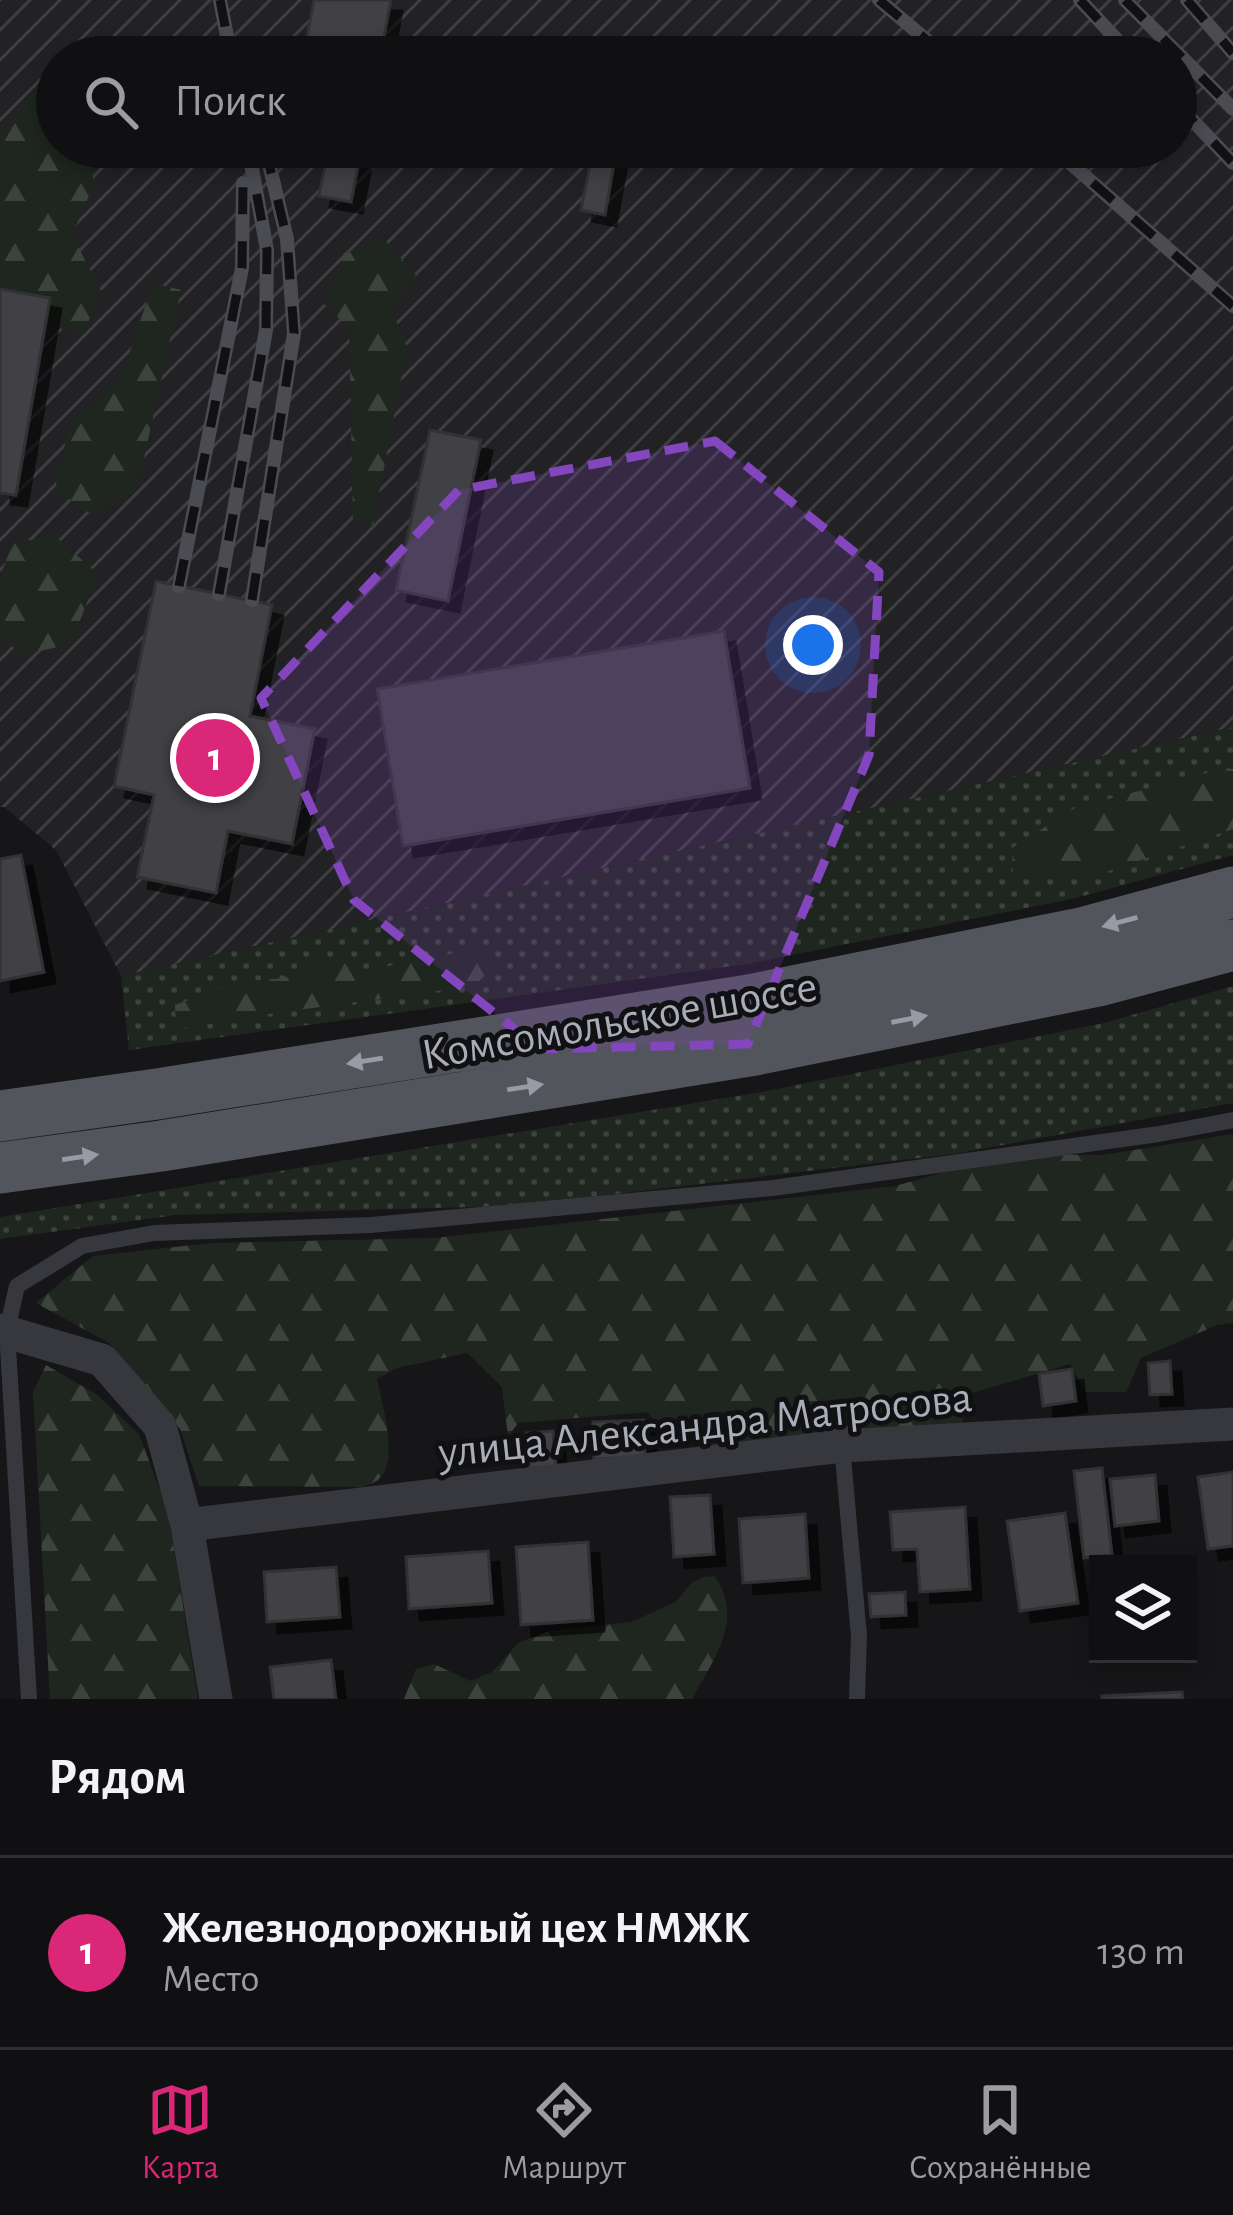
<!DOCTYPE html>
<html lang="ru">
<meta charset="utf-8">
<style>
body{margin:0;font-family:"Alegreya Sans",sans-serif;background:#19191b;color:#f1f3f6}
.controls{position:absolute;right:36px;bottom:36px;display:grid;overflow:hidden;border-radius:0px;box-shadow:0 6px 18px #0003}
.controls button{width:108px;height:108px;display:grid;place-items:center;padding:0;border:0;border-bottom:3px solid #303032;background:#101012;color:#f1f3f6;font:60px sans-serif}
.you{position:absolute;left:813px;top:645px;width:42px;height:42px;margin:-30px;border:9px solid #fff;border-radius:50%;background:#1a73e8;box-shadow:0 0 0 18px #1a73e833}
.badge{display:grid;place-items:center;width:78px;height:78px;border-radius:50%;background:#db2777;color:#fff;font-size:39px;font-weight:700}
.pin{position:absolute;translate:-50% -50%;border:6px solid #fff;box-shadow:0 3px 12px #0006}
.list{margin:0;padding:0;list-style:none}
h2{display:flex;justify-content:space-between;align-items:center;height:156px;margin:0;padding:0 48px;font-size:51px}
h2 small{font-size:39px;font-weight:400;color:#9c9d9f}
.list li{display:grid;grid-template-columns:78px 1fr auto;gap:36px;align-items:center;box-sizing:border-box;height:192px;padding:0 48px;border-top:3px solid #303032}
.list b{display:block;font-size:45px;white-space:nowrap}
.list p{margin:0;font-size:39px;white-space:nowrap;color:#9c9d9f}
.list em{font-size:39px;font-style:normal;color:#9c9d9f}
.icon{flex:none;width:66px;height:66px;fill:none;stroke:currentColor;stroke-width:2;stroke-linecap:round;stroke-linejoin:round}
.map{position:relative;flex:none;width:1233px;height:1699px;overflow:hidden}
.search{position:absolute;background:#101012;box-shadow:0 6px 18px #0003;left:36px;right:36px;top:36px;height:132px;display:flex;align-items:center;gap:30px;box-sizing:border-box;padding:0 42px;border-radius:66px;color:#9c9d9f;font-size:45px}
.sheet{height:348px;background:#101012}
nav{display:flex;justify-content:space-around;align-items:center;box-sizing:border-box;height:168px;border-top:3px solid #303032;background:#101012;font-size:33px;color:#9c9d9f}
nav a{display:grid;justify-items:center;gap:6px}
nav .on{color:#db2777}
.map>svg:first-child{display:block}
.industrial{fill:url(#industrial-furrows);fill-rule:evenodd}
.green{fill:url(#green-dots)}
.forest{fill:url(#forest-firs)}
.building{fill:#404145;stroke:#303034;stroke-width:3;filter:url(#shadow)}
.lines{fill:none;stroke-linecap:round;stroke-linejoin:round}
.lane{stroke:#37383d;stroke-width:16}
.street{stroke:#37383d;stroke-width:33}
.primary{stroke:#53555c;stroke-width:51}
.rail-casing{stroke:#4a4c52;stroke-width:14}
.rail{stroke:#111113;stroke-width:9;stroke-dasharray:27;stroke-linecap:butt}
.oneway{fill:#979ba6}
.marked{fill:#8446be;fill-opacity:0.2;stroke:#8446be;stroke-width:9;stroke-dasharray:24 15;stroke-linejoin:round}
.labels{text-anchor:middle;stroke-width:10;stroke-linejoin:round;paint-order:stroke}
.street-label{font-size:45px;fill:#a8adb8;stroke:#111113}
</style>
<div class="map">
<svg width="1233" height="1699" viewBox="0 0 1233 1699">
<defs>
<pattern id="industrial-furrows" width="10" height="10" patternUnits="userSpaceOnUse" patternTransform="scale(3)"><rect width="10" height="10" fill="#222225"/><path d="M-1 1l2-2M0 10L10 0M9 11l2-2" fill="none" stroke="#3f3f43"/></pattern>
<pattern id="green-dots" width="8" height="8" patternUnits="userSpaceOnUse" patternTransform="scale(3)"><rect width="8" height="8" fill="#1e261f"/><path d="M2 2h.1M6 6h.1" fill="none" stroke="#3c433d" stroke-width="1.8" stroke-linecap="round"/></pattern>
<pattern id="forest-firs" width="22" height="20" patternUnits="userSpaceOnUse" patternTransform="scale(3)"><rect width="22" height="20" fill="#1e261f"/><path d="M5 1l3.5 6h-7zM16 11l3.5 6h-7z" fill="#3c433d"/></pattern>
<filter id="shadow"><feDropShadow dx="11" dy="11" stdDeviation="0" flood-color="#0009"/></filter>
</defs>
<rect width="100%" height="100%" fill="#161618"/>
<path class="industrial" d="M0,0H1233V727L121,976L56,850L4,807H0ZM57,57H1176V147H57Z"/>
<path class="green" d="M1233,727V855L1076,898L747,964L129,1050L121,976Z
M1233,986V1103L953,1154L514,1206L176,1215L0,1239V1217L762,1092L1104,1023Z"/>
<path class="forest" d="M34,88L57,98V147H88L94,184L72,235L101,291L83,334L0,314V137Z
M384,239L416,275L393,313L407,348L373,525L353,519L349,328L323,303L344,253Z
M153,283L181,290L137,490L91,514L55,489L69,426L122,375Z
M56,537L98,574L71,644L22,655L0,636V577L13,542Z
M1225,768L1233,769V829L1097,875L1013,873L1012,848L1075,808Z
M476,949L493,969L473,986L247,1017L176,1030L175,1005L237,982L284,978L307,964L337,960L368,970Z
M1233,1134V1323L1217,1325L1141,1358L1126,1392H1085L1070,1364L972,1393L962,1424L747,1448L692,1442L661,1430L648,1412L518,1423L508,1437L502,1387L467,1353L397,1368L377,1379C382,1403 399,1459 380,1478C375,1483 368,1485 362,1487L199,1486L180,1429L109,1343L36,1303L93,1256L211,1243L434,1238L895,1186L1010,1154L1103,1155Z
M46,1365L96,1394L139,1434L168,1512L198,1699H50L33,1392Z
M714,1576C746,1617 713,1661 692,1699H404L416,1669L434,1664L470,1681L492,1672L518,1643L550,1631L631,1622L676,1602L691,1583L703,1577Z"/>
<path class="building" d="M314,0H391L380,57H303Z
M329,147H362L351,202L319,196Z
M593,149L616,153L605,215L581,210Z
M0,289L50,298L16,495L0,493Z
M430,430L481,440L448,601L396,590Z
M156,581L272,605L250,716L315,729L292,844L228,831L216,893L137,877L154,795L114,786Z
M724,631L750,788L403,846L377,689Z
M21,855L44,972L0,981V859Z
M1170,1361L1172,1394L1150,1395L1148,1363Z
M1072,1369L1076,1401L1043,1406L1039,1374Z
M644,1420L645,1457L594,1459L593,1422Z
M553,1431L556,1467L529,1468L527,1433Z
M1102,1468L1112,1555L1084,1558L1074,1471Z
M1233,1472V1546L1208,1549L1198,1477Z
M1155,1475L1159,1521L1115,1526L1110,1479Z
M710,1495L714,1554L674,1557L670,1497Z
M965,1507L970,1589L920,1592L917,1549L893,1550L890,1512Z
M1065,1513L1078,1603L1020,1611L1007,1521Z
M805,1514L809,1578L743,1583L739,1519Z
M588,1542L593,1620L521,1625L516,1547Z
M488,1551L492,1603L409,1609L406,1557Z
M336,1567L340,1617L267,1622L264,1572Z
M905,1592L906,1615L871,1617L869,1594Z
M331,1660L336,1699H274L270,1667Z
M1182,1692L1183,1699H1102V1696Z"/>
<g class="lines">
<path class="lane" d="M842,1446L859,1636L857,1699
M29,1699L7,1330L17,1286L82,1246L154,1233L371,1225L773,1188L1159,1134L1233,1120"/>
<path class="street" d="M0,1330L102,1360L160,1426L187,1525L216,1699
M187,1525L842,1446L1233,1424"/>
<path class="primary" d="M0,1116L157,1094L749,1000L1081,933L1233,892
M0,1168L161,1146L755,1050L1098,981L1233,945"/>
<g class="rail-casing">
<path id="rail" d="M220,0L231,57
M879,0L947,57
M1080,0L1133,57
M1125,0L1233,109
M1187,0L1233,53
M1176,103L1233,163
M1052,147L1233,306
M179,586L242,268L243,183
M219,594L266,330L267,250L248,147
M252,600L294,333L287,239L265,147"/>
</g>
<use href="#rail" class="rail"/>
</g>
<defs><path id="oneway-solid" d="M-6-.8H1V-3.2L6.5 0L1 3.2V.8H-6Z" transform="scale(3)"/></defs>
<g class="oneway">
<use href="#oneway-solid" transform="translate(1120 922) rotate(165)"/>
<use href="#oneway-solid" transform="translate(909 1019) rotate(-11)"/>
<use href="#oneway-solid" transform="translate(365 1061) rotate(171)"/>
<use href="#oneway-solid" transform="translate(525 1087) rotate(-9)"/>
<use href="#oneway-solid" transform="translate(80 1157) rotate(-8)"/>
</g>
<path class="marked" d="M715,441L879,572L869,755L748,1044L539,1049L354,900L261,698L459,490Z"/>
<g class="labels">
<g class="street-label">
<text transform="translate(619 1019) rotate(-10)" y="16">Комсомольское шоссе</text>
<text transform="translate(705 1423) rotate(-6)" y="16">улица Александра Матросова</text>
</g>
</g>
</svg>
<div class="controls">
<button><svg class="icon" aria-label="layers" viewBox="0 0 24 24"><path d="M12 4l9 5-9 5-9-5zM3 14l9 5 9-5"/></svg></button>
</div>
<div class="you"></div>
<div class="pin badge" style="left:215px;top:758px">1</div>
<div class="search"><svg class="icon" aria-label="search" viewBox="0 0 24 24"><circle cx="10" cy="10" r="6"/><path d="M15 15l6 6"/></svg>Поиск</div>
</div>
<section class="sheet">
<h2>Рядом<small></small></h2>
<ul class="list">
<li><span class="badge">1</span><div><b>Железнодорожный цех НМЖК</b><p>Место</p></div><em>130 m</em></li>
</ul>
</section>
<nav>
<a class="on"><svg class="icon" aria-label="map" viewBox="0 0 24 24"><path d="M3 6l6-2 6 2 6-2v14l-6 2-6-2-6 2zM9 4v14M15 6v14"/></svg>Карта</a>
<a><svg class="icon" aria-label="directions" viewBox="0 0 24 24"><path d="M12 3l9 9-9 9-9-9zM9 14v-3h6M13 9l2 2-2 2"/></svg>Маршрут</a>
<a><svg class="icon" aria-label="saved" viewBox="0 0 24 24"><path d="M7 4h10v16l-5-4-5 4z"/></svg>Сохранённые</a>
</nav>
